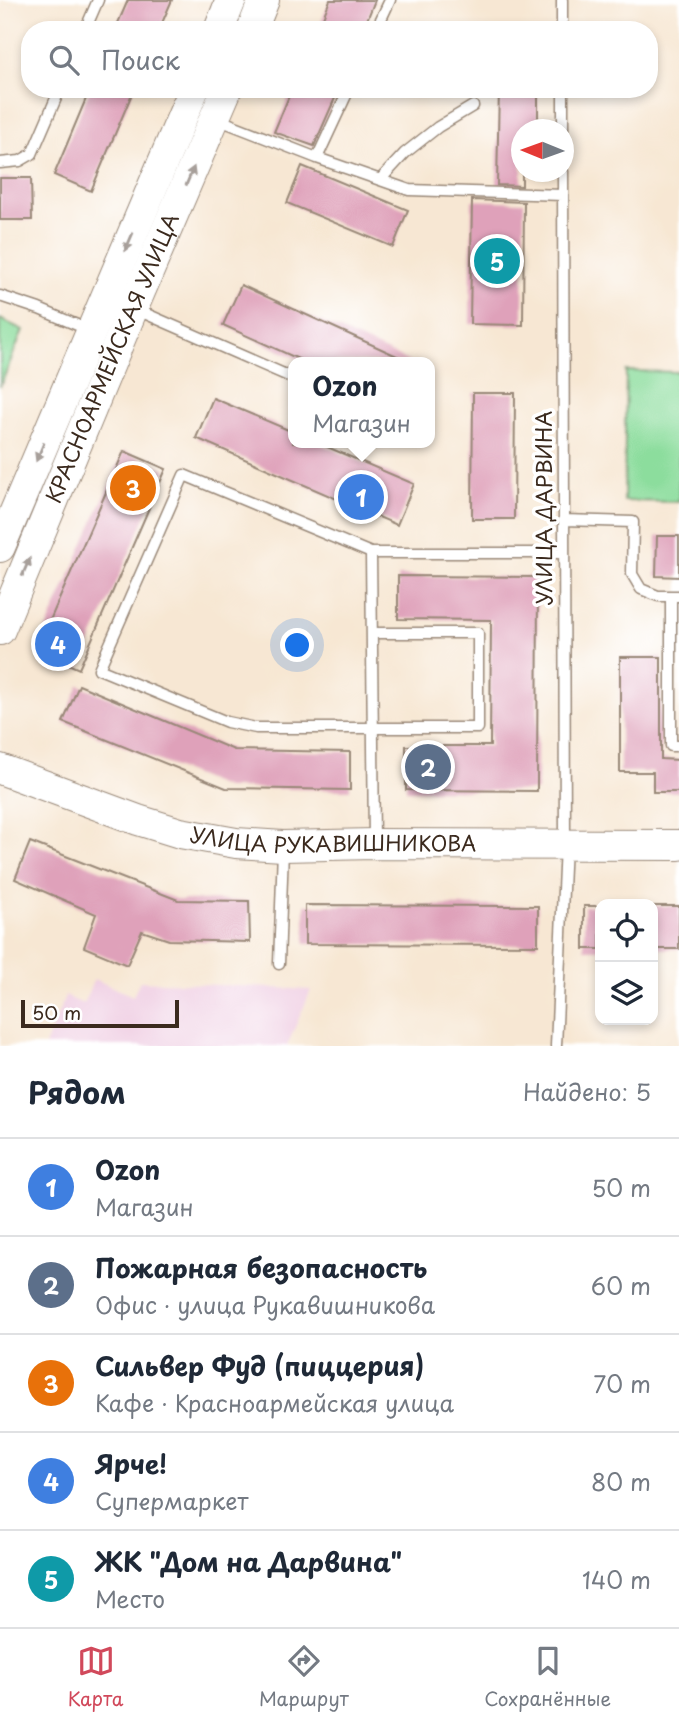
<!DOCTYPE html>
<html lang="ru">
<meta charset="utf-8">
<style>
body{margin:0;font-family:"Playpen Sans",sans-serif;background:#f6f6f7;color:#1f2937}
.controls{position:absolute;right:21px;bottom:21px;display:grid;overflow:hidden;border-radius:14px;box-shadow:0 4px 10px #0003}
.controls button{width:63px;height:63px;display:grid;place-items:center;padding:0;border:0;border-bottom:2px solid #e0e1e3;background:#fff;color:#1f2937;font:35px sans-serif}
.compass{position:absolute;left:511px;top:119px;width:63px;height:63px;border-radius:50%;background:#fff;box-shadow:0 4px 10px #0003;rotate:271deg}
.scale{position:absolute;left:21px;bottom:18px;width:158px;box-sizing:border-box;padding-left:7px;border:4px solid #3b2a1e;border-top:0;font-size:19px;line-height:24px;white-space:nowrap;color:#3b2a1e;-webkit-text-stroke:5px #fff;paint-order:stroke}
.you{position:absolute;left:298px;top:646px;width:24px;height:24px;margin:-18px;border:5px solid #fff;border-radius:50%;background:#1a73e8;box-shadow:0 0 0 10px #1a73e833}
.badge{display:grid;place-items:center;width:46px;height:46px;border-radius:50%;background:#d1495b;color:#fff;font-size:23px;font-weight:700}
.pin{position:absolute;translate:-50% -50%;border:4px solid #fff;box-shadow:0 2px 7px #0006}
.popup{position:absolute;left:288px;top:357px;width:147px;height:91px;box-sizing:border-box;display:grid;place-content:center;border-radius:14px;background:#fff;filter:drop-shadow(0 2px 5px #0005);font-size:23px;white-space:nowrap;color:#747a83}
.popup b{font-size:26px;color:#1f2937}
.popup::after{content:'';position:absolute;left:50%;top:100%;margin-left:-14px;border:14px solid transparent;border-top-color:#fff}
.list{margin:0;padding:0;list-style:none}
h2{display:flex;justify-content:space-between;align-items:center;height:91px;margin:0;padding:0 28px;font-size:30px}
h2 small{font-size:23px;font-weight:400;color:#747a83}
.list li{display:grid;grid-template-columns:46px 1fr auto;gap:21px;align-items:center;box-sizing:border-box;height:98px;padding:0 28px;border-top:2px solid #e0e1e3}
.list b{display:block;font-size:26px;white-space:nowrap}
.list p{margin:0;font-size:23px;white-space:nowrap;color:#747a83}
.list em{font-size:23px;font-style:normal;color:#747a83}
.icon{flex:none;width:38px;height:38px;fill:none;stroke:currentColor;stroke-width:2;stroke-linecap:round;stroke-linejoin:round}
.map{position:relative;flex:none;width:679px;height:1046px;overflow:hidden}
.search{position:absolute;background:#fff;box-shadow:0 4px 10px #0003;left:21px;right:21px;top:21px;height:77px;display:flex;align-items:center;gap:18px;box-sizing:border-box;padding:0 24px;border-radius:28px;color:#747a83;font-size:26px}
.sheet{height:581px;background:#fff}
nav{display:flex;justify-content:space-around;align-items:center;box-sizing:border-box;height:98px;border-top:2px solid #e0e1e3;background:#fff;font-size:19px;color:#747a83}
nav a{display:grid;justify-items:center;gap:4px}
nav .on{color:#d1495b}
.map>svg:first-child{display:block}
.built{fill:#f0d0e4}
.green{fill:#8cdd9d;stroke:#64845e;stroke-width:2}
.building{fill:#dfa1ba}
.lines{fill:none;stroke-linecap:round;stroke-linejoin:round}
.lane-casing{stroke:#998878;stroke-width:13}
.secondary-casing{stroke:#998878;stroke-width:32}
.lane{stroke:#fff;stroke-width:10}
.secondary{stroke:#fff;stroke-width:30}
.oneway{fill:#a79f9a}
.labels{text-anchor:middle;stroke-width:7;stroke-linejoin:round;paint-order:stroke}
.street-label{font-size:21px;fill:#3b2a1e;stroke:#fff}
</style>
<div class="map">
<svg width="679" height="1046" viewBox="0 0 679 1046">
<rect width="100%" height="100%" fill="#fff"/>
<filter id="ink" filterUnits="userSpaceOnUse"><feTurbulence type="fractalNoise" baseFrequency=".0143" numOctaves="2"/><feDisplacementMap in="SourceGraphic" scale="14" xChannelSelector="R" yChannelSelector="G"/><feConvolveMatrix kernelMatrix="1 2 1 2 8 2 1 2 1" color-interpolation-filters="sRGB"/></filter>
<filter id="wash" filterUnits="userSpaceOnUse"><feTurbulence type="fractalNoise" baseFrequency=".00686" numOctaves="4" result="noise"/><feDisplacementMap in="SourceGraphic" scale="28" xChannelSelector="R" yChannelSelector="G"/><feGaussianBlur stdDeviation="1.57" result="paint"/><feColorMatrix in="noise" values="0 0 0 0 0 0 0 0 0 0 0 0 0 0 0 0 0 1.4 0 .05"/><feComposite in="paint" operator="in"/></filter>
<g filter="url(#wash)">
<rect width="100%" height="100%" fill="#f7e7d3"/>
<path class="built" d="M94,979L133,996L140,981L311,990L287,1046H45L65,996L83,1004Z"/>
<path class="green" d="M0,319L23,330L0,387Z
M626,371L679,372V502L624,501Z"/>
<g id="blocks">
<path class="building" d="M128,0H172L159,30H115Z
M330,0H375L363,30H318Z
M90,89H134L91,191L54,175Z
M292,89H339L314,146L274,132Z
M499,89H538V130H522V186L497,185Z
M302,166L408,210L393,247L287,203Z
M0,178H31L32,220H0Z
M472,200L524,202L523,325L470,324Z
M241,285L410,362H305L223,325Z
M473,393H515L514,519H472Z
M213,398L293,432V443H318L414,484L397,525L196,438Z
M124,451L166,469L79,669L37,650Z
M657,536H679V577L656,576Z
M398,576L538,577L537,791L406,790V746H490L491,620L398,619Z
M620,657H661V759L679,760V792H653V772H620Z
M79,685L234,750L350,752V790L226,788L63,722Z
M30,842L178,900L249,901L250,942L169,940L142,931L127,965L84,947L96,914L15,879Z
M305,905L538,906V945L305,944Z
M584,906H600V949H584Z
M653,906H679V949H653Z"/>
</g>
</g>
<g filter="url(#ink)">
<use href="#blocks" fill-opacity="0" stroke="#998878" stroke-width="2"/>
<g class="lines">
<g class="lane-casing">
<path id="lane" d="M562,0V30
M85,30L98,0
M376,30L390,0
M563,89V130
M217,119L317,158L409,190L563,195
M317,158L349,89
M0,163L20,161L32,154L60,89
M380,180L405,153L438,127L473,106
M0,296L39,309L89,330
M135,309L293,378
M564,520L633,522L632,574L641,589L658,596H679
M371,553L374,841
M671,596V746H679
M372,633H478V728H256L227,722L99,669L184,475L371,553H564
M279,964L283,849
M556,1046L565,845L563,172"/>
</g>
<g class="secondary-casing">
<g id="secondary">
<path d="M219,30L231,0"/>
<path d="M252,30L264,0"/>
<path d="M0,547L194,89"/>
<path id="s1" d="M0,630L133,308L227,89"/>
<path id="s2" d="M0,769L138,820L180,833L236,843L283,846L374,844L679,845"/>
</g>
</g>
<use href="#lane" class="lane"/>
<use href="#secondary" class="secondary"/>
</g>
<defs><path id="oneway-solid" d="M-6-.8H1V-3.2L6.5 0L1 3.2V.8H-6Z" transform="scale(1.75)"/></defs>
<g class="oneway">
<use href="#oneway-solid" transform="translate(190 176) rotate(-67)"/>
<use href="#oneway-solid" transform="translate(129 242) rotate(113)"/>
<use href="#oneway-solid" transform="translate(40 452) rotate(113)"/>
<use href="#oneway-solid" transform="translate(26 567) rotate(-67)"/>
</g>
</g>
<g class="labels">
<g class="street-label">
<text dy="7" stroke="none"><textPath href="#s1" startOffset="294">КРАСНОАРМЕЙСКАЯ УЛИЦА</textPath></text>
<text transform="translate(545 508) rotate(-90)" y="7">УЛИЦА ДАРВИНА</text>
<text dy="7" stroke="none"><textPath href="#s2" startOffset="345">УЛИЦА РУКАВИШНИКОВА</textPath></text>
</g>
</g>
</svg>
<div class="controls">
<button><svg class="icon" aria-label="locate" viewBox="0 0 24 24"><circle cx="12" cy="12" r="6"/><path d="M12 2v4M12 18v4M2 12h4M18 12h4"/></svg></button>
<button><svg class="icon" aria-label="layers" viewBox="0 0 24 24"><path d="M12 4l9 5-9 5-9-5zM3 14l9 5 9-5"/></svg></button>
</div>
<svg class="compass" viewBox="-18 -18 36 36"><path d="M0-13l5 13h-10z" fill="#e53935"/><path d="M0 13l5-13h-10z" fill="#747a83"/></svg>
<div class="scale">50 m</div>
<div class="you"></div>
<div class="pin badge" style="left:361px;top:497px;background:#3f7fe0">1</div>
<div class="popup"><b>Ozon</b>Магазин</div>
<div class="pin badge" style="left:428px;top:767px;background:#5c6f8a">2</div>
<div class="pin badge" style="left:133px;top:488px;background:#e8710a">3</div>
<div class="pin badge" style="left:58px;top:644px;background:#3f7fe0">4</div>
<div class="pin badge" style="left:497px;top:261px;background:#0f9aa8">5</div>
<div class="search"><svg class="icon" aria-label="search" viewBox="0 0 24 24"><circle cx="10" cy="10" r="6"/><path d="M15 15l6 6"/></svg>Поиск</div>
</div>
<section class="sheet">
<h2>Рядом<small>Найдено: 5</small></h2>
<ul class="list">
<li><span class="badge" style="background:#3f7fe0">1</span><div><b>Ozon</b><p>Магазин</p></div><em>50 m</em></li>
<li><span class="badge" style="background:#5c6f8a">2</span><div><b>Пожарная безопасность</b><p>Офис · улица Рукавишникова</p></div><em>60 m</em></li>
<li><span class="badge" style="background:#e8710a">3</span><div><b>Сильвер Фуд (пиццерия)</b><p>Кафе · Красноармейская улица</p></div><em>70 m</em></li>
<li><span class="badge" style="background:#3f7fe0">4</span><div><b>Ярче!</b><p>Супермаркет</p></div><em>80 m</em></li>
<li><span class="badge" style="background:#0f9aa8">5</span><div><b>ЖК &quot;Дом на Дарвина&quot;</b><p>Место</p></div><em>140 m</em></li>
</ul>
</section>
<nav>
<a class="on"><svg class="icon" aria-label="map" viewBox="0 0 24 24"><path d="M3 6l6-2 6 2 6-2v14l-6 2-6-2-6 2zM9 4v14M15 6v14"/></svg>Карта</a>
<a><svg class="icon" aria-label="directions" viewBox="0 0 24 24"><path d="M12 3l9 9-9 9-9-9zM9 14v-3h6M13 9l2 2-2 2"/></svg>Маршрут</a>
<a><svg class="icon" aria-label="saved" viewBox="0 0 24 24"><path d="M7 4h10v16l-5-4-5 4z"/></svg>Сохранённые</a>
</nav>
